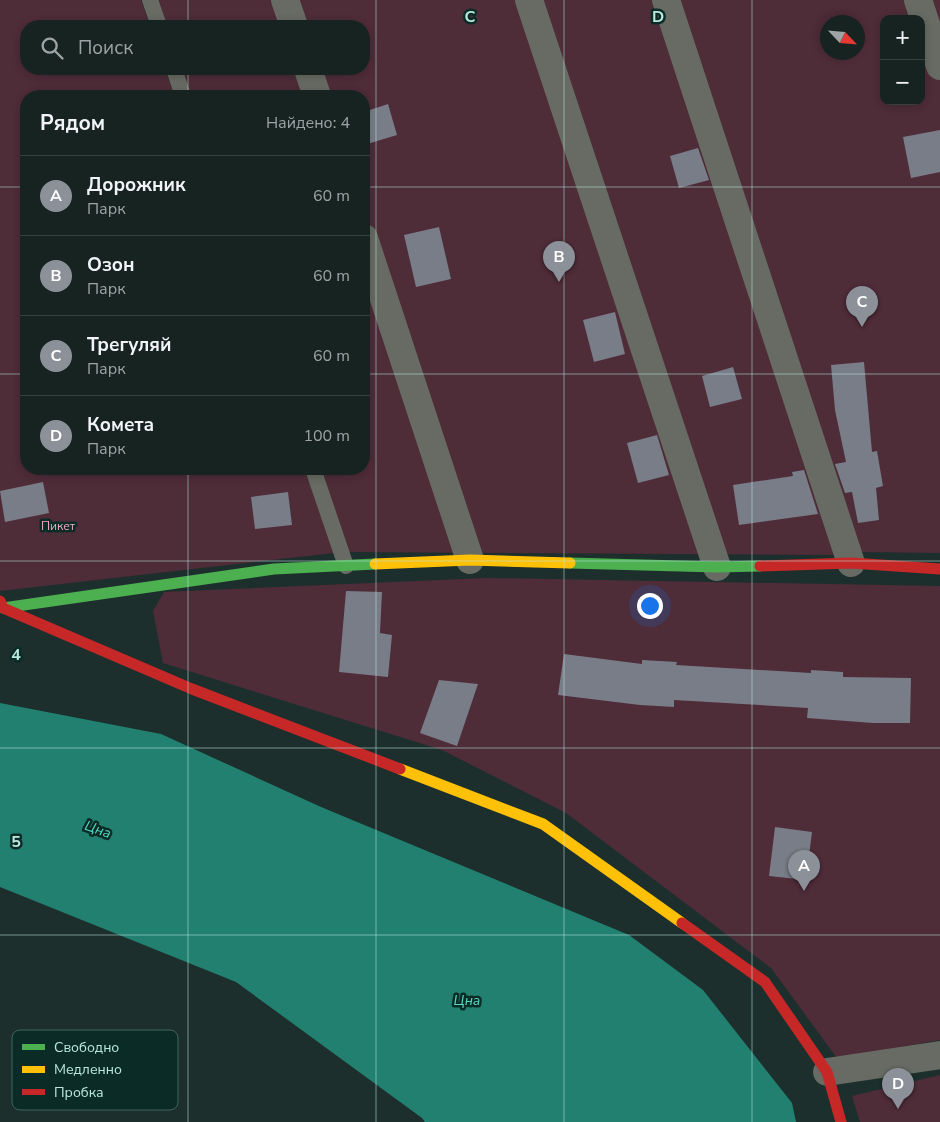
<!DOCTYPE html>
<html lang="ru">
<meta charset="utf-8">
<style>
body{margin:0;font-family:"Nunito Sans",sans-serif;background:#232f2e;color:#f1f3f6}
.controls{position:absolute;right:15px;top:15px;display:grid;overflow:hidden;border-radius:10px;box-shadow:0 2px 8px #0003}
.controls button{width:45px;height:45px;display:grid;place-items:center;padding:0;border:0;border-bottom:1px solid #35403f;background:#162321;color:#f1f3f6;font:25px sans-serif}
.compass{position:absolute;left:820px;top:15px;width:45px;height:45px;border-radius:50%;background:#162321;box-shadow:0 2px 8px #0003;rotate:116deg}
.you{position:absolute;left:649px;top:605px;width:18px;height:18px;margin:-12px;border:4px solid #fff;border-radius:50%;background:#1a73e8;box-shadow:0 0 0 8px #1a73e833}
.badge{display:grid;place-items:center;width:32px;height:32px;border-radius:50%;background:#8c9099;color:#fff;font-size:16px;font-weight:700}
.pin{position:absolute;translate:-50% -41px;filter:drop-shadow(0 1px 2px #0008)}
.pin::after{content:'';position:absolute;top:26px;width:18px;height:15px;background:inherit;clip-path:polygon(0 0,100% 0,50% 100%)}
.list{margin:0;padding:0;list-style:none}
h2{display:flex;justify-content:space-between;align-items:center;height:65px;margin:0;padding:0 20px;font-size:21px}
h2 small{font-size:16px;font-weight:400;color:#9ea4a5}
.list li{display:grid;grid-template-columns:32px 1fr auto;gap:15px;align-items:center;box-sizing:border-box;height:80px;padding:0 20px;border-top:1px solid #35403f}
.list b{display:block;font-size:19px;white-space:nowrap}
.list p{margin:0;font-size:16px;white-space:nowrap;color:#9ea4a5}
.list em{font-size:16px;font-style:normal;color:#9ea4a5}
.icon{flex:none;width:28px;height:28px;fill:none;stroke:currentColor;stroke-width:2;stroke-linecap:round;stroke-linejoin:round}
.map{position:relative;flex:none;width:940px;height:1122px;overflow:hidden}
.search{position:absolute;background:#162321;box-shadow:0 2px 8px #0003;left:20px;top:20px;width:350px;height:55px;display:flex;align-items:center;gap:12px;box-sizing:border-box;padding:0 18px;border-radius:20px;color:#9ea4a5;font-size:19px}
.panel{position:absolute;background:#162321;box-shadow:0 2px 8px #0003;left:20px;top:90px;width:350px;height:385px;border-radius:20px}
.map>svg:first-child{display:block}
.green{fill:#4e2c38;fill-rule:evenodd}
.water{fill:#228071}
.building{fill:#797d88}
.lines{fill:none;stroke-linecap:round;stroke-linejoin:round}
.lane{stroke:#676b63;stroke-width:16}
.street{stroke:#676b63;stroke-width:28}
.fast{stroke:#4caf50;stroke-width:11}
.slow{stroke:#ffc107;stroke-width:11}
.jam{stroke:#c62828;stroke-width:11}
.grid{fill:none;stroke:#bae8de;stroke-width:1;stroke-opacity:0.55}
.labels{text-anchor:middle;stroke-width:5;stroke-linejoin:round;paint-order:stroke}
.park-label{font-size:12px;fill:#f9a9c1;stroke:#0b2c26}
.water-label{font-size:14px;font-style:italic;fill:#52dcc5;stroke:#0b2c26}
.key{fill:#0b2c26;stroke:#40645d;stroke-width:1}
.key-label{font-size:14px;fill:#bae8de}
.grid-label{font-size:16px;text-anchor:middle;font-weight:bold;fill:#bae8de;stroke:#0b2c26;stroke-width:5;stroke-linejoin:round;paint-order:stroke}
</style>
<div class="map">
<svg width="940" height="1122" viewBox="0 0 940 1122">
<rect width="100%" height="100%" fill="#1d2f2c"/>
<path class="green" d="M0,0H141L150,26H26V69H165L175,96H26V469H305L334,553L0,591Z
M156,0H662L837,555L347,552L319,469H364V96H189L180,69H364V26H165Z
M676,0H940V553L859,552ZM884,19H921V101H884ZM828,22H858V52H828Z
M487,578L940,586V1040L837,1058L771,968L566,813L442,750L163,663L153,611L164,592Z
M940,1075V1122H860L852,1096Z"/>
<path class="water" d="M0,703L161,734L321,807L629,935L703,990L792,1103L796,1122H425L422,1118L236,982L0,887Z"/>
<path class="building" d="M388,104L397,135L364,145V112Z
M940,130V172L911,178L903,137Z
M698,148L709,180L679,188L670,156Z
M439,227L451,279L416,287L404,235Z
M615,312L625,354L594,362L583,320Z
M864,362L872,452L877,451L883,486L876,488L879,520L858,523L852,492L845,493L835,464L846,462L835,410L831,365Z
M733,367L742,399L710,407L702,376Z
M657,435L669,475L638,483L627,443Z
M804,470L818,514L739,525L733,485L793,476L792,472Z
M43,482L49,513L5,522L0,491Z
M288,492L292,525L255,529L251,497Z
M346,591L382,592L380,633L392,635L388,677L339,672Z
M564,654L642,664V660L677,662L676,665L811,673V670L843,672V677L911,678L910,723H873L807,718L808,708L674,700V707L640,705L558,695Z
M439,680L478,684L457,746L420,733Z
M775,827L812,832L806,880L769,876Z"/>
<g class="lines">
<path class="lane" d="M150,0L159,26
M174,69L183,96
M313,469L346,566"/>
<path class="street" d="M285,0L294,26
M529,0L717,567
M666,0L851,563
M918,0L940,66
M308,69L317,96
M364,238L470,560
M827,1072L940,1055"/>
<path class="fast" d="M570,563L717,567L760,566
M3,608L274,569L375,564"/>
<path class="slow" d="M375,564L470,560L570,563
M400,769L543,824L682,923"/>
<path class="jam" d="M760,566L851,563L940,569
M0,601L3,608L192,689L400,769
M682,923L765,982L827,1072L841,1122"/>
</g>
<path class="grid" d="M188,0V26M376,0V1122M564,0V1122M752,0V1122M188,69V96M0,187H26M364,187H940M0,374H26M364,374H940M188,469V1122M0,561H940M0,748H940M0,935H940"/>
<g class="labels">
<g class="park-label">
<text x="58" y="530">Пикет</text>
</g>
<g class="water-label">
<text transform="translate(98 829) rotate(19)" y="5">Цна</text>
<text x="467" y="1005">Цна</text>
</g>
</g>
<rect x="12" y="1030" width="166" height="80" rx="8" class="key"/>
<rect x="22" y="1044" width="23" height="6" fill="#4caf50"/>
<rect x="22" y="1066" width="23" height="7" fill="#ffc107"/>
<rect x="22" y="1089" width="23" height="6" fill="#c62828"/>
<g class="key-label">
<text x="54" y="1052">Свободно</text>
<text x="54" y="1074">Медленно</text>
<text x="54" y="1097">Пробка</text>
</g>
<g class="grid-label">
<text x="470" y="22">C</text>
<text x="658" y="22">D</text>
<text x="16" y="660">4</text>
<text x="16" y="847">5</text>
</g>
</svg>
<div class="controls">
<button>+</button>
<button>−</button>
</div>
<svg class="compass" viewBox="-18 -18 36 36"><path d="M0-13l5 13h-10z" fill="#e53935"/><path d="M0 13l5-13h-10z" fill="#9ea4a5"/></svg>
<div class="you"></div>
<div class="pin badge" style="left:804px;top:891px">A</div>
<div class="pin badge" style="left:559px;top:282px">B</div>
<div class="pin badge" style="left:862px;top:327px">C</div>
<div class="pin badge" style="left:898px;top:1109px">D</div>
<div class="search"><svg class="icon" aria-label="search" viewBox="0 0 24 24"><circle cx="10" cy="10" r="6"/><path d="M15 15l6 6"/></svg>Поиск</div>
<section class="panel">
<h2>Рядом<small>Найдено: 4</small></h2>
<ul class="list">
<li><span class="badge">A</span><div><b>Дорожник</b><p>Парк</p></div><em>60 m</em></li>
<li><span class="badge">B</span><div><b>Озон</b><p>Парк</p></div><em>60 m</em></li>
<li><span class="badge">C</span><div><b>Трегуляй</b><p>Парк</p></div><em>60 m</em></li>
<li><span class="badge">D</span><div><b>Комета</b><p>Парк</p></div><em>100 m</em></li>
</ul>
</section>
</div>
